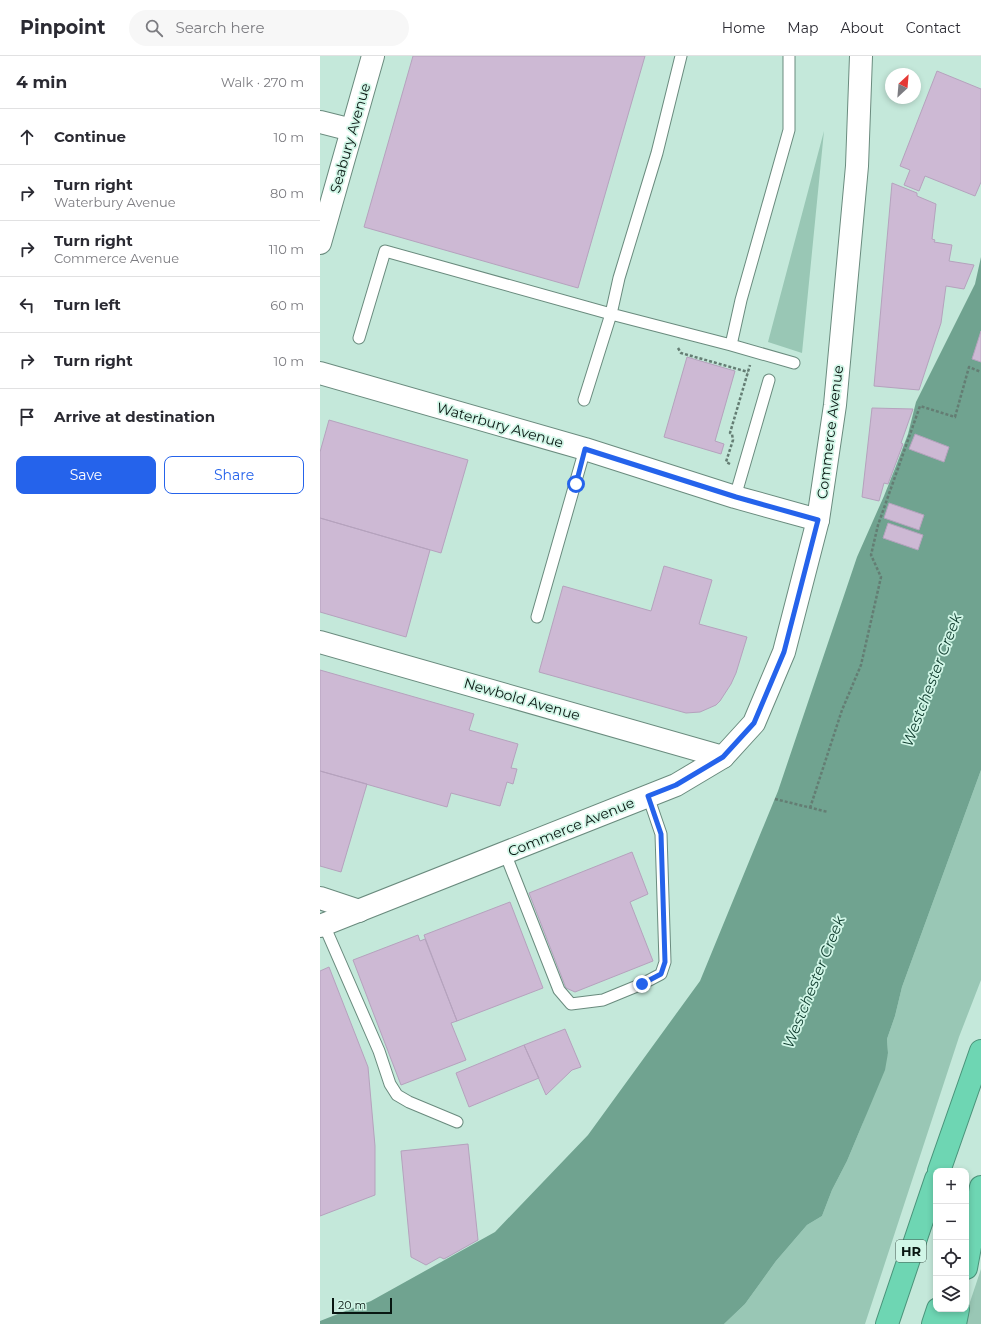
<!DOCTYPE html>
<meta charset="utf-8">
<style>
body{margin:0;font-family:Montserrat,sans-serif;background:#f7f7f7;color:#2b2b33}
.controls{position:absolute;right:12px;bottom:12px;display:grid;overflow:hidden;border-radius:8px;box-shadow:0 2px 6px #0003}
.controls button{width:36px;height:36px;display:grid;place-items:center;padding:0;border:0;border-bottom:1px solid #e1e1e2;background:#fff;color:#2b2b33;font:20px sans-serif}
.compass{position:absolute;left:565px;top:12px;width:36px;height:36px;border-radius:50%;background:#fff;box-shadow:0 2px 6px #0003;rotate:26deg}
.scale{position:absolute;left:12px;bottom:10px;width:60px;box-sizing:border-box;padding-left:4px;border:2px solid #081611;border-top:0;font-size:11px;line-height:14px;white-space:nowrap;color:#081611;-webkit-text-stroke:3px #d1f6e7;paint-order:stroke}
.stop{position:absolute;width:12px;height:12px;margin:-9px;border:3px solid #2563eb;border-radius:50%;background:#fff}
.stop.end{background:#2563eb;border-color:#fff;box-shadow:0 1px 4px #0008}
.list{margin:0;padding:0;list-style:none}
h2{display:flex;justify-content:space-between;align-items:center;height:52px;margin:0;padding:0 16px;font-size:17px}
h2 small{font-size:13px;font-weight:400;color:#7c7c81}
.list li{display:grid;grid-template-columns:26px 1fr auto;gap:12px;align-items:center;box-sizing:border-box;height:56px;padding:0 16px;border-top:1px solid #e1e1e2}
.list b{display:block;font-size:15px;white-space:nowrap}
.list p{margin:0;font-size:13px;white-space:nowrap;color:#7c7c81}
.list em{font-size:13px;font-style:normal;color:#7c7c81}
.actions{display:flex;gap:8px;padding:12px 16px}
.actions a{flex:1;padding:9px 0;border:1px solid #2563eb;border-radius:8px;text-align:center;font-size:14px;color:#2563eb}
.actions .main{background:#2563eb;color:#fff}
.icon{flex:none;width:22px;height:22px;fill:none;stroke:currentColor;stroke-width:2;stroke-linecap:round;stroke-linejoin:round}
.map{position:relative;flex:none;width:661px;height:1268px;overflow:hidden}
header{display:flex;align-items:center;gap:24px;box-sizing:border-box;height:56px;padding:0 20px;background:#fff;border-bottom:1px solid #e1e1e2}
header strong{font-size:19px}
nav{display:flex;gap:22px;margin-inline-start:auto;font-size:14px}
.search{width:280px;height:36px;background:#f7f7f7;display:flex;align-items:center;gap:10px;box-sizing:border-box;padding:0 14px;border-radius:22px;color:#7c7c81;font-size:15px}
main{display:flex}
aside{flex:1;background:#fff}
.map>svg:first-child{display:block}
.green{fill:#99c7b5}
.water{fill:#70a390}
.building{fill:#cdb9d4;stroke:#b5a2bd}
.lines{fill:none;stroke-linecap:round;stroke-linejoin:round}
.lane-casing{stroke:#6a8b7e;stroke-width:13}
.street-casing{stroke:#6a8b7e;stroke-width:24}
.secondary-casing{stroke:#6a8b7e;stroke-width:24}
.highway-casing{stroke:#4a937a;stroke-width:24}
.path{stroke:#647d73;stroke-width:2.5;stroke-dasharray:3 2;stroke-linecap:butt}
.lane{stroke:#fff;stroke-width:11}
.street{stroke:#fff;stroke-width:22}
.secondary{stroke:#fff;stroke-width:22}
.highway{stroke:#6ed6b3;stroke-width:22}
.route{stroke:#2563eb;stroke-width:5}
.labels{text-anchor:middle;stroke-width:3.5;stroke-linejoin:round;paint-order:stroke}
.shield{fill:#d1f6e7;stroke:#445951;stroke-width:1}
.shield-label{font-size:13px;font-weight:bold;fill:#081611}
.street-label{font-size:14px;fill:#081611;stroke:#d1f6e7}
.water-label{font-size:15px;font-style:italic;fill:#0f3c2e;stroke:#d1f6e7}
</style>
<header>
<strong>Pinpoint</strong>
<div class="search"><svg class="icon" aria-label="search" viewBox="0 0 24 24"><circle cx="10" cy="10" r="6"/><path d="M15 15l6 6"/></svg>Search here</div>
<nav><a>Home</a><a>Map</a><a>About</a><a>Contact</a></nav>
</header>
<main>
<aside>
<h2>4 min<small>Walk · 270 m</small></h2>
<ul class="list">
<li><svg class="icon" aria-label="ahead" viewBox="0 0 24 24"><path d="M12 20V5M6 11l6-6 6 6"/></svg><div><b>Continue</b></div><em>10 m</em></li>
<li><svg class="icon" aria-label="right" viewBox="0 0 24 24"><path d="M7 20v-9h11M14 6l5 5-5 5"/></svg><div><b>Turn right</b><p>Waterbury Avenue</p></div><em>80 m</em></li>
<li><svg class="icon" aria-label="right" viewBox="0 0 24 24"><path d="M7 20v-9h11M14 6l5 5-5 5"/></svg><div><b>Turn right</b><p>Commerce Avenue</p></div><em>110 m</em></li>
<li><svg class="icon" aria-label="left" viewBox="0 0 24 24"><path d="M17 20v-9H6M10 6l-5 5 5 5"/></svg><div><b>Turn left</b></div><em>60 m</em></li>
<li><svg class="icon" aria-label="right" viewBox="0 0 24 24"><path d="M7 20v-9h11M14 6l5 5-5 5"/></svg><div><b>Turn right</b></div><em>10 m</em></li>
<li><svg class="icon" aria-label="arrive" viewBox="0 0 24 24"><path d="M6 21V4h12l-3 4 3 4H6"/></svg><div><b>Arrive at destination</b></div></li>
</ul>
<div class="actions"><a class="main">Save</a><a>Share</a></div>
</aside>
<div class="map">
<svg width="661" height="1268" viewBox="0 0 661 1268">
<rect width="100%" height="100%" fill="#c4e8da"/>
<path class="green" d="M504,75L482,297L448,286Z
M661,714V924L639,981L545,1268H404L425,1248L456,1205L487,1169L502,1160L512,1134L527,1105L542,1069L568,997L567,983L575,960L582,931Z
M661,1213V1268H644L650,1246Z"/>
<path class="water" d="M661,201V714L582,931L575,960L567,983L568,997L565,1014L527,1105L512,1134L502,1160L487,1169L456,1205L425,1248L404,1268H0V1265L51,1245L175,1176L268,1079L380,925L458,735L537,501L564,440L576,410L588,378L596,346L655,228Z"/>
<path class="building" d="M93,0H325L258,232L44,171Z
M617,15L661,33V126L655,140L605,120L599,135L584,129L590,114L580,110Z
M572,127L597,137V140L616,148L612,183L615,184L614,186L632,189L629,205L654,209L644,233L626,230L621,267L599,334L554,330Z
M661,275V306L652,303Z
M367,301L415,315L395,385L404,388L401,398L344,381Z
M552,352L593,353L581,387L583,388L568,428L564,427L559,445L542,441Z
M9,364L148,404L121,497L0,462V396Z
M595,378L629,391L624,406L589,393Z
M569,447L604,459L599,474L564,462Z
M0,462L110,494L86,581L0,556Z
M568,467L603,479L598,494L563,482Z
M344,510L392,524L379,568L427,581L416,617L411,628L400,645L396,649L380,656L366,657L219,616L243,530L331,555Z
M0,614L154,658L149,674L198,688L191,712L197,713L193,728L187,726L180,750L131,737L127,751L0,715Z
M0,715L47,728L21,816L0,810Z
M312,796L328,838L310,846L333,905L255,936L246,932L209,837Z
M190,846L223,932L137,965L104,879Z
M98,879L100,885L105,883L137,965L131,967L146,1004L81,1029L33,904Z
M9,911L48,1011L55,1090V1139L0,1160V915Z
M245,973L261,1011L252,1014L226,1039L204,989Z
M204,989L219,1022L149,1051L136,1017Z
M148,1088L158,1184L124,1203L120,1201L106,1209L91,1201L81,1095Z"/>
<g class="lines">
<g class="lane-casing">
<path id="lane" d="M469,0V74L421,244L411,289L474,307
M39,282L65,195L291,258L411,289
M264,344L291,258L299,222L337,97L361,0
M415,441L449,324
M217,561L265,393
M185,797L239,934L251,948L283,944L322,928L341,918L345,906L341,778L328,740
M4,869L59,995L70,1028L77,1039L89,1046L137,1066"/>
</g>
<g class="street-casing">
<path id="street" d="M0,66L32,74
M0,187L53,0
M0,317L265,393L415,441L498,464
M0,586L403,701
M0,842L39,855"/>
</g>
<g class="secondary-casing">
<path id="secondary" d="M0,870L356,729L403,701L434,667L464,596L498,464L515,349L537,110L541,0"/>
</g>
<g class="highway-casing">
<path id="highway" d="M619,1115L661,995
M646,1212L661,1131
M567,1268L616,1123
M613,1268L618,1253
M635,1268L638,1253"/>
</g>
<path class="path" d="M358,292L361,297L428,316
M410,408L406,406L413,384L412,378L410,377L430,309
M455,743L508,756
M490,752L522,654L541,609L561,521L551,499L558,469L600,350L635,361L649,311L661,316"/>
<use href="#lane" class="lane"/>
<use href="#street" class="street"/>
<use href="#secondary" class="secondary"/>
<use href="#highway" class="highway"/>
</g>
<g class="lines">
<path class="route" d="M256,428L265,393L416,441L498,464L464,596L434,667L403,701L356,729L328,740L341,778L345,906L341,918L322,928"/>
</g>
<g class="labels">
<rect class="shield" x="576" y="1184" width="30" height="22" rx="3"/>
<g class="shield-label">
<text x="591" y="1200">HR</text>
</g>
<g class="street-label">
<text transform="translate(30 82) rotate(-74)" y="5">Seabury Avenue</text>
<text transform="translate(180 369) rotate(16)" y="5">Waterbury Avenue</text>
<text transform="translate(510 376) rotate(-83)" y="5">Commerce Avenue</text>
<text transform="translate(202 643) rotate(16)" y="5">Newbold Avenue</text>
<text transform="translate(251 771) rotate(-22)" y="5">Commerce Avenue</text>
</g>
<g class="water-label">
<text transform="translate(612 624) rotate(-69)" y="5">Westchester Creek</text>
<text transform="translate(494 926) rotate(-68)" y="5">Westchester Creek</text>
</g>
</g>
</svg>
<div class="controls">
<button>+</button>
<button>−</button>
<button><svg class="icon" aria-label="locate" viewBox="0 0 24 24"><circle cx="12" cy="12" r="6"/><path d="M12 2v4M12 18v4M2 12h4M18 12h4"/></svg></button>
<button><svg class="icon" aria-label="layers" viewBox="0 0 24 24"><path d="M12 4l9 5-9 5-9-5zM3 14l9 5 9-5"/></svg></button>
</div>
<svg class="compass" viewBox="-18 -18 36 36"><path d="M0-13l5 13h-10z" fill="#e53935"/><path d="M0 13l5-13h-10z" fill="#7c7c81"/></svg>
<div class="scale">20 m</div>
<div class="stop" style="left:256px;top:428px"></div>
<div class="stop end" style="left:322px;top:928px"></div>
</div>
</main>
